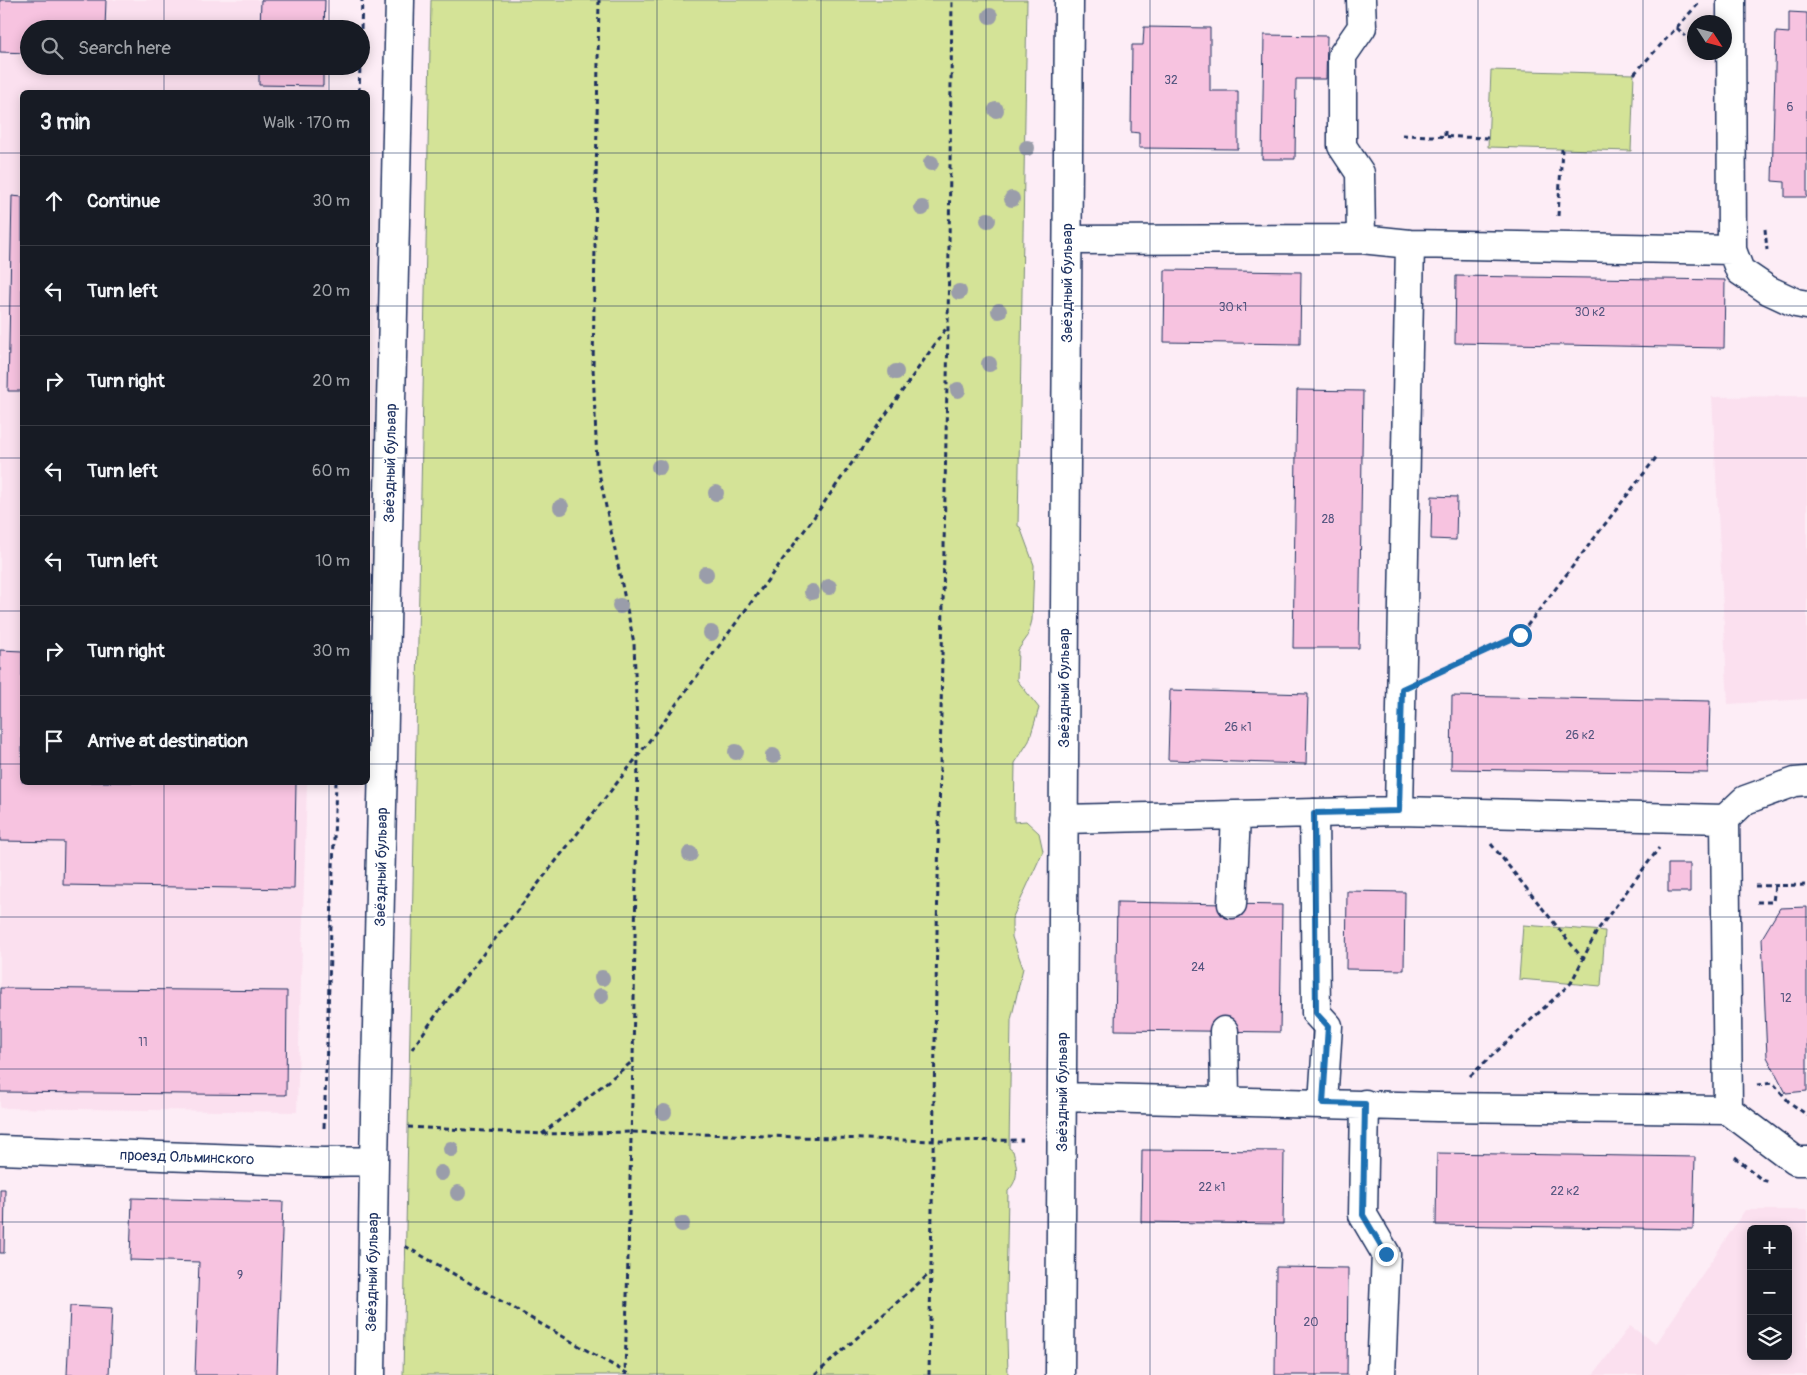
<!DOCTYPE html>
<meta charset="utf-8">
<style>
body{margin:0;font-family:Pangolin,sans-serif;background:#20242c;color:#f1f3f6}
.controls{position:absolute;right:15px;bottom:15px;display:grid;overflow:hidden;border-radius:8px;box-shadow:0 2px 12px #0003}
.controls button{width:45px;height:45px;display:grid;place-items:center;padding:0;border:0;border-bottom:1px solid #363941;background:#171b24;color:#f1f3f6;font:25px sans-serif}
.compass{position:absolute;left:1687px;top:15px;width:45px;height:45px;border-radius:50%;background:#171b24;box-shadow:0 2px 12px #0003;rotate:126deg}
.stop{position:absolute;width:15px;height:15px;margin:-11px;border:4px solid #1f6fb2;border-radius:50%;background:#fff}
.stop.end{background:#1f6fb2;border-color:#fff;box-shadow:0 1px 5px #0008}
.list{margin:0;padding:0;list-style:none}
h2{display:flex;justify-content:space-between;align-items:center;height:65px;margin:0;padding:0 20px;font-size:21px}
h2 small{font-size:16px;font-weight:400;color:#9ea1a6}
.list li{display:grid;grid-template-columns:32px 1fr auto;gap:15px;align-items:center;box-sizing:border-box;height:90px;padding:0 20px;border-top:1px solid #363941}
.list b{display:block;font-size:19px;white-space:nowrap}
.list em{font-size:16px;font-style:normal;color:#9ea1a6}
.icon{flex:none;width:28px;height:28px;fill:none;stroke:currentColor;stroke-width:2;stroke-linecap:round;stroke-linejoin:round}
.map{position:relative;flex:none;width:1807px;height:1375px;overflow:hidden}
.search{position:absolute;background:#171b24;box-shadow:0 2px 12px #0003;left:20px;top:20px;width:350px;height:55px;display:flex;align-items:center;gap:12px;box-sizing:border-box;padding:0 18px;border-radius:28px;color:#9ea1a6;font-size:19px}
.panel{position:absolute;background:#171b24;box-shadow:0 2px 12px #0003;left:20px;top:90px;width:350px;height:695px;border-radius:8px}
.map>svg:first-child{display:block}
.built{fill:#fbe0ef;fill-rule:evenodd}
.green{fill:#d4e397;stroke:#78897a}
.building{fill:#f7c3e0;stroke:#1b2f5e}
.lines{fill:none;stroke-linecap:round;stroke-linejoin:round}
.minor-casing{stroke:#1b2f5e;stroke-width:31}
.path{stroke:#1b2f5e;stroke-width:3;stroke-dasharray:5 4;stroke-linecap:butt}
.minor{stroke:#fff;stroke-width:28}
.tree{fill:#9a9daa}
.route{stroke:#1f6fb2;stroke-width:6}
.grid{fill:none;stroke:#1b2f5e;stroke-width:1;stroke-opacity:0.55}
.labels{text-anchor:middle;stroke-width:4.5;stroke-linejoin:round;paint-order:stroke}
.number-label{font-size:12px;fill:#52547e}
.street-label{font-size:15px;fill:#1b2f5e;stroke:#fff}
</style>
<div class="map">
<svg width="1807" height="1375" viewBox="0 0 1807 1375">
<rect width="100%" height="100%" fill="#fdedf6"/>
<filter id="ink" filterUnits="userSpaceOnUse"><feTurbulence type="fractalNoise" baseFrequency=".02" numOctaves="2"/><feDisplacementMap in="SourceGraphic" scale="10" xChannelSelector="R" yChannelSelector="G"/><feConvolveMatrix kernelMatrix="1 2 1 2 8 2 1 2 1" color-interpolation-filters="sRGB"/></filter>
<g filter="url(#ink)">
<path class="built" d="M0,0H329V29H29V66H328L327,92H22V782L307,783L297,1112L0,1108Z
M1807,396V699L1728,704L1712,397Z
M1745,1210H1807V1375H1593L1630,1326L1656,1344ZM1751,1229H1788V1356H1751Z"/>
<path class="green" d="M431,0H1027L1018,526L1020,527L1034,565L1032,620L1028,636L1018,650L1017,680L1039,708L1029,741L1015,763L1014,822L1026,821L1039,833L1043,851L1012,919V937L1023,968L1011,1020L1009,1148L1013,1151C1017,1167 1020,1178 1008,1191L1006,1300L1008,1375H403Z
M1491,70L1634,74L1631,151L1488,147Z
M1523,925L1605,931L1601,986L1519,979Z"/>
<path class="building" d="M0,0H106L105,29H29V53L0,52Z
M261,0H325L324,29H260Z
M1789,12L1807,13V197H1785V182L1772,181L1776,32L1789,33Z
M1144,27L1210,28V91H1238V149L1139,148V133L1131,132L1132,45H1143Z
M1264,35L1327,36L1326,79H1296L1295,159H1262Z
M259,66H323V86L259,85Z
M12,196L22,197V391H8Z
M1165,270L1301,272L1300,344L1164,342Z
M1456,276L1725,280L1724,348L1455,343Z
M1297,390L1363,391L1359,648H1293Z
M1432,496L1457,497L1456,540L1431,539Z
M0,650L22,651V782H296L294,889L63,885L64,842L0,841Z
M1170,690L1308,694L1306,764L1168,760Z
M1452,696L1710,701L1708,773L1451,769Z
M1668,864H1690V892H1668Z
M1347,891L1405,892L1404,970L1346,969Z
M1117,902L1282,905L1280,1032L1115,1030Z
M1807,907V1091L1786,1093L1767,1057L1762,938L1780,908Z
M0,988L287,991L286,1095L0,1092Z
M1142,1150L1284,1151L1283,1224L1141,1222Z
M1437,1153L1695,1157L1693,1229L1436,1225Z
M0,1189H5L4,1253H0Z
M132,1198L283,1202L277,1375H195L199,1262L130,1260Z
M1276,1267L1348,1268L1347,1375H1275Z
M70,1306L112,1308L109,1375H67Z"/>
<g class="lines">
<g class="minor-casing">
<path id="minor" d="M1731,0L1732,250L1740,271L1768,290L1796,303L1807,305
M1361,239L1360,173L1342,146V56L1362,27L1361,0
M1068,240L1361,239L1410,244L1732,250
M1410,244L1399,811L1725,819L1745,800L1795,782L1807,781
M1314,813L1316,1013L1328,1026L1323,1103
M1063,819L1399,811
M1725,819L1728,1110
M1232,904L1236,815
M1224,1031L1225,1101
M1062,1097L1437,1107L1728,1110L1796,1161H1807
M1365,1104L1363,1215L1386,1254L1381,1375
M0,1150L324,1162L374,1161
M371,1375L374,1161L400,0
M1060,1375L1069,0"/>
</g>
<path class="path" d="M599,0L593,367L597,463L634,643L638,756L633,1061L625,1375
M1677,28L1685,36
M361,29L362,0
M1634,74L1699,3
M359,92L360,66
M1445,131V138
M1402,135L1489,138
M1558,216L1562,149
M1765,229L1767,250
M1432,675L1520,635L1658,455
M1491,844L1583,959
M1755,886L1807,885
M1757,902H1773L1775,885
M412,1049L441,1008L638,756L812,520L947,327
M1470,1076L1571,983L1597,931L1659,848
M1757,1085L1773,1083L1789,1102L1807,1115
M408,1127L542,1134L631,1132L934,1141L1023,1140
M324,1128L336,782
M542,1134L633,1061
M1735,1157L1762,1180L1770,1182
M405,1246L630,1375
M815,1375L929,1274
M929,1375L948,327L952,0"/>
<use href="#minor" class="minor"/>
</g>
<g class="tree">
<circle cx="990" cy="16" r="8"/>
<circle cx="996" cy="110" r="8"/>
<circle cx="1027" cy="148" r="8"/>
<circle cx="931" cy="163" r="8"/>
<circle cx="1012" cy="199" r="8"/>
<circle cx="922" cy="208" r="8"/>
<circle cx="988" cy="220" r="8"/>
<circle cx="959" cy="292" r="8"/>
<circle cx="999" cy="311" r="8"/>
<circle cx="989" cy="364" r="8"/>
<circle cx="896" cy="372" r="8"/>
<circle cx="958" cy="390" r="8"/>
<circle cx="659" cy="467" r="8"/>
<circle cx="716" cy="493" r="8"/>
<circle cx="561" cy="507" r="8"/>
<circle cx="706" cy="574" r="8"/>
<circle cx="829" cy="587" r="8"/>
<circle cx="812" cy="592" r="8"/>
<circle cx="620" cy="606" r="8"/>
<circle cx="711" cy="633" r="8"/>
<circle cx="736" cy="752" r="8"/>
<circle cx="773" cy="756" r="8"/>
<circle cx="690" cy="854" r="8"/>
<circle cx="602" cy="978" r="8"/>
<circle cx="601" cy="996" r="8"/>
<circle cx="664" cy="1112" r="8"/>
<circle cx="451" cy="1149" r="8"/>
<circle cx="441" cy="1173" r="8"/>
<circle cx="458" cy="1193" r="8"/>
<circle cx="682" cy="1224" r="8"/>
</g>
</g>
<g class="lines" filter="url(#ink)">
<path class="route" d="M1386,1254L1363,1215L1365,1104L1323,1103L1328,1026L1316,1013L1314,813L1399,811L1402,689L1520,635"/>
</g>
<path class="grid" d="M164,0V29M329,0V29M493,0V1375M657,0V1375M821,0V1375M986,0V1375M1150,0V1375M1314,0V1375M1478,0V1375M1643,0V1375M164,66V92M329,66V92M0,153H22M368,153H1807M0,306H22M368,306H1807M0,458H22M368,458H1807M0,611H22M368,611H1807M0,764H22M368,764H1807M164,782V1375M329,782V1375M0,917H1807M0,1069H1807M0,1222H1807"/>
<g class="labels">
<g class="number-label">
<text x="1171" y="84">32</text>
<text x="1790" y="111">6</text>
<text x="1233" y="311">30 к1</text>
<text x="1590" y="316">30 к2</text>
<text x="1328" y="523">28</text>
<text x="1238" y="731">26 к1</text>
<text x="1580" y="739">26 к2</text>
<text x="1198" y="971">24</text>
<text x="1786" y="1002">12</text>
<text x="143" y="1046">11</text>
<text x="1212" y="1191">22 к1</text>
<text x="1565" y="1195">22 к2</text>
<text x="240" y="1279">9</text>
<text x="1311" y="1326">20</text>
</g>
<g class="street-label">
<text transform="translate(1067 283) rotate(-90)" y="5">Звёздный бульвар</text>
<text transform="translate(390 463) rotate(-89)" y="5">Звёздный бульвар</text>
<text transform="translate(1064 688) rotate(-90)" y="5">Звёздный бульвар</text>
<text transform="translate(381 867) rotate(-89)" y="5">Звёздный бульвар</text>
<text transform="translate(1062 1092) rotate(-90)" y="5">Звёздный бульвар</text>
<text transform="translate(187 1157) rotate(2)" y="5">проезд Ольминского</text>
<text transform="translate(372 1272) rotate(-89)" y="5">Звёздный бульвар</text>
</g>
</g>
</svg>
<div class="controls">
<button>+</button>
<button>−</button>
<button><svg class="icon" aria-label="layers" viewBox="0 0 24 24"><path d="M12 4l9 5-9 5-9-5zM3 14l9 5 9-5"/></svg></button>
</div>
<svg class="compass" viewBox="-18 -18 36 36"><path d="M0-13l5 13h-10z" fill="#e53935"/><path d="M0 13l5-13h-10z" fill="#9ea1a6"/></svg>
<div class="stop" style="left:1520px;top:635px"></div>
<div class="stop end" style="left:1386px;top:1254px"></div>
<div class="search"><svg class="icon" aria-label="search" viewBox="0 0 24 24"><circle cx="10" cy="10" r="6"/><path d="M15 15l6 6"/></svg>Search here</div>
<section class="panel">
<h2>3 min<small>Walk · 170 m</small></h2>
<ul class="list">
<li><svg class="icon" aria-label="ahead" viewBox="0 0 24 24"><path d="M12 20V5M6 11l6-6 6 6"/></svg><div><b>Continue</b></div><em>30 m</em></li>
<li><svg class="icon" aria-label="left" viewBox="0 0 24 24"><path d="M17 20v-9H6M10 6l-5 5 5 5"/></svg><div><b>Turn left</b></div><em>20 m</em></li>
<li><svg class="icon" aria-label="right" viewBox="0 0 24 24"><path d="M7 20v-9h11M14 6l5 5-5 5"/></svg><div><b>Turn right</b></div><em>20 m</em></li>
<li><svg class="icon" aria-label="left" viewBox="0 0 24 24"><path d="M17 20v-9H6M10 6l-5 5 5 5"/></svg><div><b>Turn left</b></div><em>60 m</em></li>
<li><svg class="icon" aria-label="left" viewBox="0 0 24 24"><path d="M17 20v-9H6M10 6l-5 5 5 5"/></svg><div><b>Turn left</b></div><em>10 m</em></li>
<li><svg class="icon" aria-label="right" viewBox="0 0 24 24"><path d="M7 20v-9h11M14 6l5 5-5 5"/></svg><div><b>Turn right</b></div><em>30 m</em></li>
<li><svg class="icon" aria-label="arrive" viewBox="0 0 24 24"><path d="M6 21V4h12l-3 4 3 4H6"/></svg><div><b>Arrive at destination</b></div></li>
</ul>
</section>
</div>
